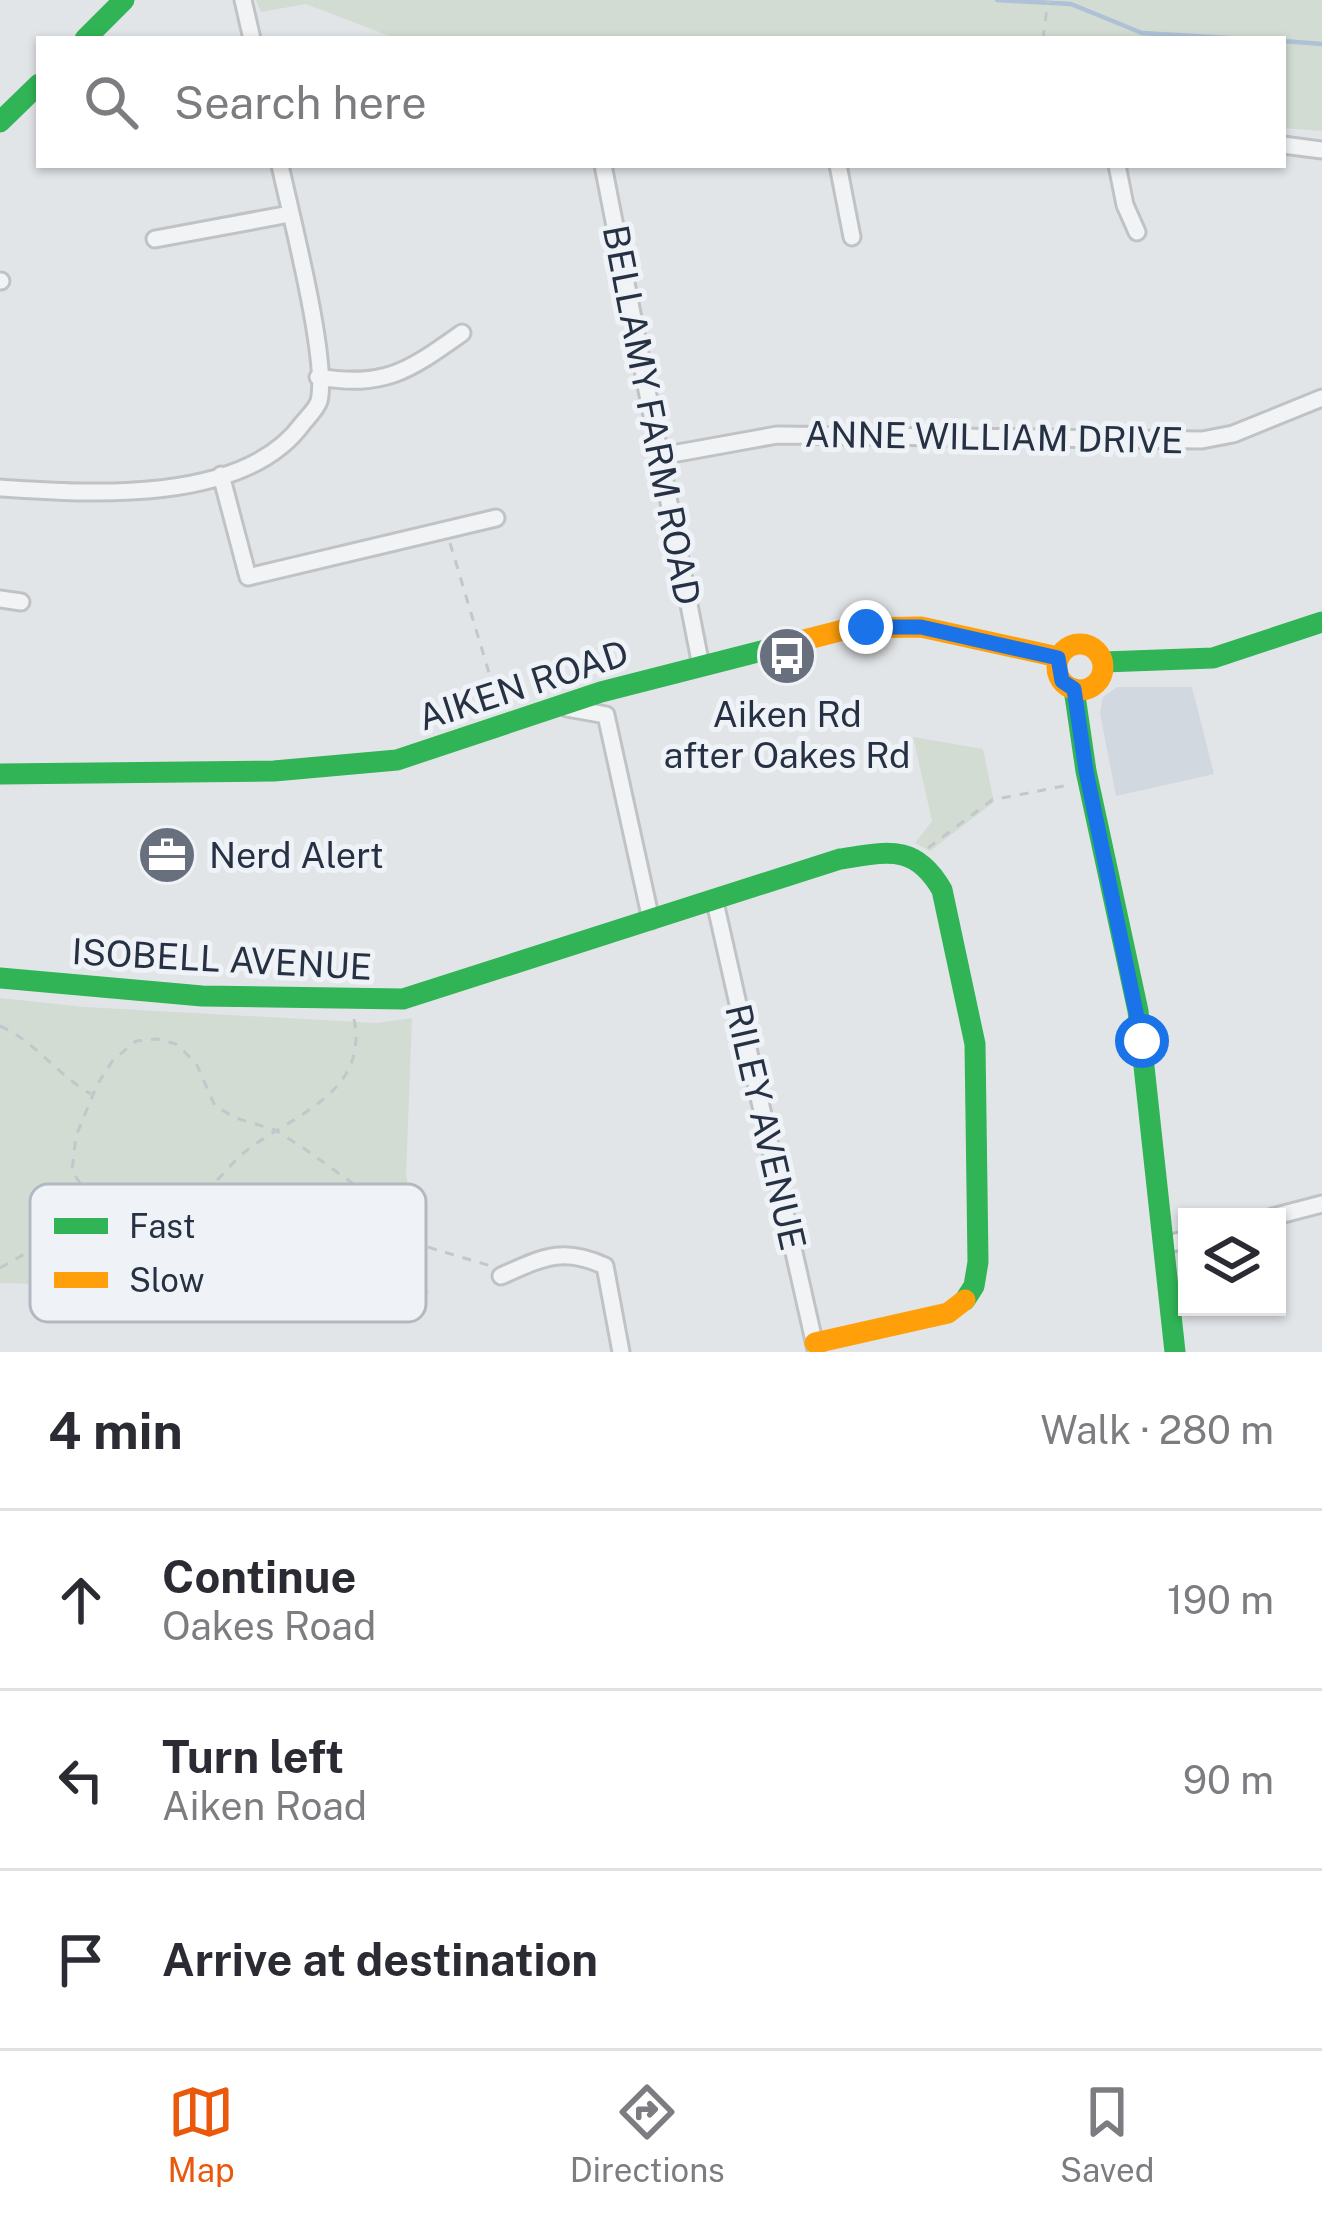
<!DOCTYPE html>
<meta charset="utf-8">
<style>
body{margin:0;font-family:"Public Sans",sans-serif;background:#f7f7f7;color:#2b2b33}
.controls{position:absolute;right:36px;bottom:36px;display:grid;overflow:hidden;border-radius:0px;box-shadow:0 3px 9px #0004}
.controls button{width:108px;height:108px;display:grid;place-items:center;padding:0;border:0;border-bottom:3px solid #e1e1e2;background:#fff;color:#2b2b33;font:60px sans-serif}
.stop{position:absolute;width:36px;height:36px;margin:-27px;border:9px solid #1a73e8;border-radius:50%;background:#fff}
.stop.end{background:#1a73e8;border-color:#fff;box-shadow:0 3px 12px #0008}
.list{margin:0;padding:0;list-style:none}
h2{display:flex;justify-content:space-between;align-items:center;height:156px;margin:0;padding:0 48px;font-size:51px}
h2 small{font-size:39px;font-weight:400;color:#7c7c81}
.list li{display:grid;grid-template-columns:78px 1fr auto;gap:36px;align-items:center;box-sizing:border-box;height:180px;padding:0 48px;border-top:3px solid #e1e1e2}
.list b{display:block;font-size:45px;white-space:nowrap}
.list p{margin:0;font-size:39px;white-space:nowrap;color:#7c7c81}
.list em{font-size:39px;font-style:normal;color:#7c7c81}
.icon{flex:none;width:66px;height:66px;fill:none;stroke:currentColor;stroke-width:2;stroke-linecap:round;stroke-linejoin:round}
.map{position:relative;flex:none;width:1322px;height:1352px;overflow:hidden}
.search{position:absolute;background:#fff;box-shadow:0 3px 9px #0004;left:36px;right:36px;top:36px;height:132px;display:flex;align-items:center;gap:30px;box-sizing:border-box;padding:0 42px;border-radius:0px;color:#7c7c81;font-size:45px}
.sheet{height:696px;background:#fff}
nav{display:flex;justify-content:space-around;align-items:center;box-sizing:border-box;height:168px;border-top:3px solid #e1e1e2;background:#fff;font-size:33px;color:#7c7c81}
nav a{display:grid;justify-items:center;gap:6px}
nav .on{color:#ea580c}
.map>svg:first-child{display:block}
.built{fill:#d2d8df}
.green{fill:#d2dcd2}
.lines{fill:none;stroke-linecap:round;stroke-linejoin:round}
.stream{stroke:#aec1d6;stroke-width:4.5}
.street-casing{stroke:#c0c3c6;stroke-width:21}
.path{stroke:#c3c6cb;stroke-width:3;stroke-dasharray:9 9;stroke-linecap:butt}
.street{stroke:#f2f3f4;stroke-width:15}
.fast{stroke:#30b455;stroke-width:21}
.slow{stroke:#ff9f0a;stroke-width:21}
.route{stroke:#1a73e8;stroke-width:15}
.labels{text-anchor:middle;stroke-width:10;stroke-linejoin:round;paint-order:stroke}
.street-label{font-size:36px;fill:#263144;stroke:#eff3f7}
.poi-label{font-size:36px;fill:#263144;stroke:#eff3f7}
.key{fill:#eff3f7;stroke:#b3b9c1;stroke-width:3}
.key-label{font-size:33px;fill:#263144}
</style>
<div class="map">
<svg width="1322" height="1352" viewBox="0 0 1322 1352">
<rect width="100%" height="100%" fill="#e2e5e8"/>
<path class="built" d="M1117,687H1192L1214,774L1116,796L1100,713L1103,697Z"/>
<path class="green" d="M256,0H1322V131L1283,128V39H397L306,4L261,12Z
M913,737L983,749L994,802L930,851L915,843L932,821Z
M0,998L85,1007L376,1023L412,1018L406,1175L429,1294L0,1283Z"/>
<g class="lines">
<path class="stream" d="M997,0L1071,4L1142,33L1246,39
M1283,41L1322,44"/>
<g class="street-casing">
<path id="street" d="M243,0L252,39
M1283,145L1322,150
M603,165L701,666
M838,165L852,237
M1117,165L1125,205L1137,232
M155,239L290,214
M0,281H1
M318,377C386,388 408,371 462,333
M661,456L777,435L1202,440L1233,434L1322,398
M221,475L248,577L496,518
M0,488C89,494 244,505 303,423C308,417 317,408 319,401C329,361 290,212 280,165
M0,599L21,602
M567,708L606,715L651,920
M715,902L816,1350
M1272,1217L1322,1204
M1165,1245L1187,1239
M501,1276C542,1258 562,1246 605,1266L621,1352"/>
</g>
<path class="path" d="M1043,39L1048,0
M450,543L499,706
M928,848L992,800L1069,785
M354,1019C369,1094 292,1115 246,1151C229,1164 216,1186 198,1196C174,1209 134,1206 107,1207L80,1183L72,1171L76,1136L97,1085L113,1060L136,1041L157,1039L176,1044L196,1063L215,1106L236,1118L275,1130L302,1147L377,1201L414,1243L491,1266
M0,1026C35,1041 57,1075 91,1094
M0,1268L107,1207"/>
<use href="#street" class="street"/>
<path class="fast" d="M85,39L124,0
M0,122L39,84
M1104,662L1213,658L1322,622
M1074,689L1086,771L1138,1011L1175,1352
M0,774L274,771L397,760L601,692L777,647
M0,978L202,996L403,999L840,859C887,852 915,843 942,890L975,1044L978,1262L974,1286L965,1300"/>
<path class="slow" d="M1057 667a23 23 0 1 1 46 0a23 23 0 1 1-46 0Z
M777,647L851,628L921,627L1058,657
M815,1343L948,1313L965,1300"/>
</g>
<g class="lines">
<path class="route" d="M866,627H921L1058,658L1062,681L1074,689L1086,771L1142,1041"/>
</g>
<defs>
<g id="bus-disc" transform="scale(3)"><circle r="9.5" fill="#68707d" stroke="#eff3f7"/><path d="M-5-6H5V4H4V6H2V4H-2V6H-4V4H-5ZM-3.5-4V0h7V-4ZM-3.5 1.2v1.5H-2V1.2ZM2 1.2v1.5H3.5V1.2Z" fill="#fff"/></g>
<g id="office-disc" transform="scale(3)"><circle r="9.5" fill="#68707d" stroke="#eff3f7"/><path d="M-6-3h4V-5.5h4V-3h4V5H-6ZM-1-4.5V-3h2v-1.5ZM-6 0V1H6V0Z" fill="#fff"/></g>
</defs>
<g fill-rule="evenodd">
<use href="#bus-disc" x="787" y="656"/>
<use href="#office-disc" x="167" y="855"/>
</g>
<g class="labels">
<g class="street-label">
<text transform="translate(652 415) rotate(79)" y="13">BELLAMY FARM ROAD</text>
<text transform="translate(994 437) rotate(1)" y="13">ANNE WILLIAM DRIVE</text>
<text transform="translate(523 685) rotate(-18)" y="13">AIKEN ROAD</text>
<text transform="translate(222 959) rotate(3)" y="13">ISOBELL AVENUE</text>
<text transform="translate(766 1127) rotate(77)" y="13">RILEY AVENUE</text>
</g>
<g class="poi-label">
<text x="787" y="727">Aiken Rd<tspan x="787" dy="41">after Oakes Rd</tspan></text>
<text x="209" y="868" text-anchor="start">Nerd Alert</text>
</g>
</g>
<rect x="30" y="1184" width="396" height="138" rx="18" class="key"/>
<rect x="54" y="1218" width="54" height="16" fill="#30b455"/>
<rect x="54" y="1272" width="54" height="16" fill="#ff9f0a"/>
<g class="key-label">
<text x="129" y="1238">Fast</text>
<text x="129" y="1292">Slow</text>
</g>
</svg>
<div class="controls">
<button><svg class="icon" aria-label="layers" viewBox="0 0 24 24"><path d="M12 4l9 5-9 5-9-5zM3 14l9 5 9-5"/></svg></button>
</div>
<div class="stop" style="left:1142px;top:1041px"></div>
<div class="stop end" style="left:866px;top:627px"></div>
<div class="search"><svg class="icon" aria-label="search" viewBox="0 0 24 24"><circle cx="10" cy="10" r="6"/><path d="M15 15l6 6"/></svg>Search here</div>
</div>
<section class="sheet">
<h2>4 min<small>Walk · 280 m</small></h2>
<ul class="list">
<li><svg class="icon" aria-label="ahead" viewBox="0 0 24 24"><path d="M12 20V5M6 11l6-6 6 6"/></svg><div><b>Continue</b><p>Oakes Road</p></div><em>190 m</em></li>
<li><svg class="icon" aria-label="left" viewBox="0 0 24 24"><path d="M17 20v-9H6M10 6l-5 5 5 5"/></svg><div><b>Turn left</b><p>Aiken Road</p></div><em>90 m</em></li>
<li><svg class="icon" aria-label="arrive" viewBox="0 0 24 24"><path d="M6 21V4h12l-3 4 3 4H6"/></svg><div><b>Arrive at destination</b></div></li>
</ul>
</section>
<nav>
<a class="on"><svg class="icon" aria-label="map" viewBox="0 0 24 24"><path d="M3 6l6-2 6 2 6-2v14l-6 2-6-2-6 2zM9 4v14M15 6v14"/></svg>Map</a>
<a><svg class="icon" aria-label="directions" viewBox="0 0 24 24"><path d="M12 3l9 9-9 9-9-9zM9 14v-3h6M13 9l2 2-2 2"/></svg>Directions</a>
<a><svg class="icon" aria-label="saved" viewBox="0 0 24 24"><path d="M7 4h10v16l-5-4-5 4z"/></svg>Saved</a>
</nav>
